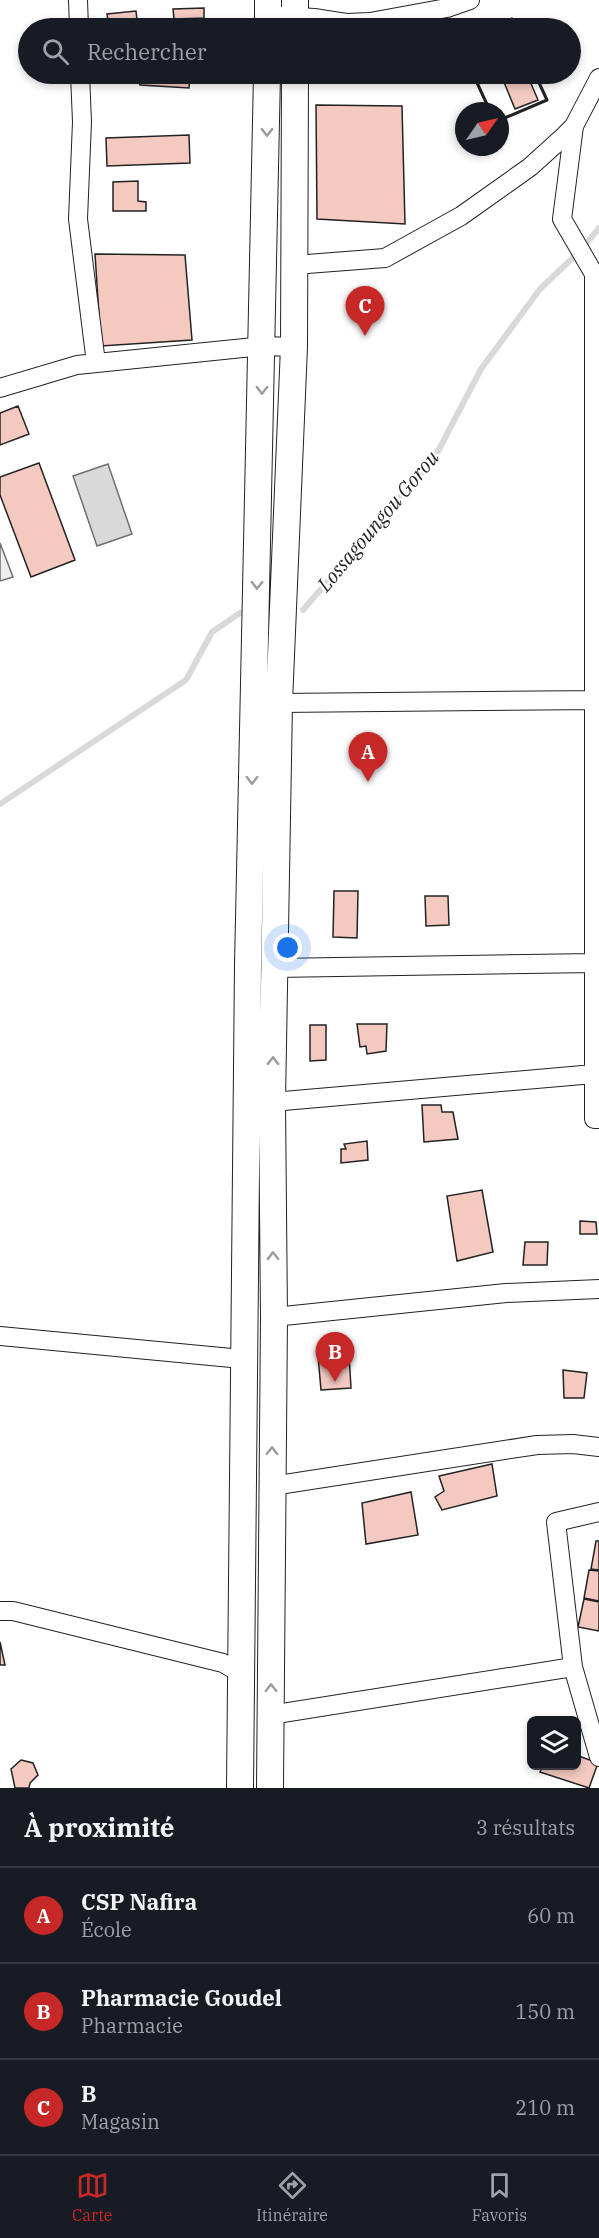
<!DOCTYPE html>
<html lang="fr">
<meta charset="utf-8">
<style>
body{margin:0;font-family:"IBM Plex Serif",serif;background:#242831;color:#f1f3f6}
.controls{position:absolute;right:18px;bottom:18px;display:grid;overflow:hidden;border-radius:9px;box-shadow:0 3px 9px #0003}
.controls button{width:54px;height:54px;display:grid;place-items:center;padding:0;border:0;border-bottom:2px solid #363941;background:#171b24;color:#f1f3f6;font:30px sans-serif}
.compass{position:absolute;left:455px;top:102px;width:54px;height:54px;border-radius:50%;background:#171b24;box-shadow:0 3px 9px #0003;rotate:56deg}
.you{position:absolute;left:288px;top:948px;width:21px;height:21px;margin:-15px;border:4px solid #fff;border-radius:50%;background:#1a73e8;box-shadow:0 0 0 9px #1a73e833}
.badge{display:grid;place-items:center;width:39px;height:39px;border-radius:50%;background:#c62828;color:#fff;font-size:20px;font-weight:700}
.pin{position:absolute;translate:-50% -50px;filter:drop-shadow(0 2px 3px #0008)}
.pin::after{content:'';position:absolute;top:32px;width:21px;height:18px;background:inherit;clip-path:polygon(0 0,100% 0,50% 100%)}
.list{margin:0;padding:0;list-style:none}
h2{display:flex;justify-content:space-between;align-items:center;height:78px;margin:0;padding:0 24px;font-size:26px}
h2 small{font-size:20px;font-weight:400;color:#9ea1a6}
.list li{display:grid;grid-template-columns:39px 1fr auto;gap:18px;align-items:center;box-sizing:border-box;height:96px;padding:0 24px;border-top:2px solid #363941}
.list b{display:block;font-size:22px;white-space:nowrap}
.list p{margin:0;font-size:20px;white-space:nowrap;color:#9ea1a6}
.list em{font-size:20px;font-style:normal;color:#9ea1a6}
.icon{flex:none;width:33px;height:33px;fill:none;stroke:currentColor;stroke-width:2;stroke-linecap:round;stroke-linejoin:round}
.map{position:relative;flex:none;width:599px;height:1788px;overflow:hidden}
.search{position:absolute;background:#171b24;box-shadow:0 3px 9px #0003;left:18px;right:18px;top:18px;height:66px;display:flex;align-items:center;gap:15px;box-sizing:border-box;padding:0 21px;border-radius:33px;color:#9ea1a6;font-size:22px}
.sheet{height:366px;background:#171b24}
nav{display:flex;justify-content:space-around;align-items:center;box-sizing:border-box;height:84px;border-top:2px solid #363941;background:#171b24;font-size:16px;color:#9ea1a6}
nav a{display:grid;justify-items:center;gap:3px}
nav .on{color:#c62828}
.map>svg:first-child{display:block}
.green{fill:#eee;stroke:#6f6f6f;stroke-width:1.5}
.water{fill:#d9d9d9;stroke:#6f6f6f;stroke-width:1.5}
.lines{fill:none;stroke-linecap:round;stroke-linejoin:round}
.stream{stroke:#d9d9d9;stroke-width:6}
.building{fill:#f3c9c0;stroke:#222;stroke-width:1.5}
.minor-casing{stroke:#222;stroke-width:20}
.secondary-casing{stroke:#222;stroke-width:28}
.minor{stroke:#fff;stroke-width:18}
.secondary{stroke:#fff;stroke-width:26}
.wall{stroke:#222;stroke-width:3}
.oneway{stroke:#9c9c9c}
.labels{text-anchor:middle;stroke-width:4.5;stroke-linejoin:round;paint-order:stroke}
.water-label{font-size:20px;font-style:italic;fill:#222;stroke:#fff}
</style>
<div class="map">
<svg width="599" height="1788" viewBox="0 0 599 1788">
<rect width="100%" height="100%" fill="#fff"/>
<path class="green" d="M0,543L13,577L0,581Z"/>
<path class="water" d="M108,464L132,534L97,546L73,476Z"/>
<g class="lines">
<path class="stream" d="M303,610L435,457L481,369L540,289L581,250L599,228
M0,804L186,680L212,632L240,613"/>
</g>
<path class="building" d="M204,8V18L174,19L173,9Z
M136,11L138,28H109L107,14Z
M168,21H203V28H168Z
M135,74H190L189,88L140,85Z
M504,74H527L538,100L515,109L501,75Z
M316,105L402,106L405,224L317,219Z
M189,135L190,163L107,166L106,138Z
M138,181V201L146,202V211H113V182Z
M95,254L185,255L192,340L101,346Z
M18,406L29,434L0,445V413Z
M39,463L75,560L31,577L0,495V477Z
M334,891H358L357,938L333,937Z
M425,896H448L449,925L426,926Z
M357,1024H387L386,1051L367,1054L366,1046L360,1047Z
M310,1025H326V1060L310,1061Z
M422,1105H441L442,1112H453L458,1139L424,1142Z
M367,1141L368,1160L341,1163V1149H346L344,1144Z
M482,1190L493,1252L457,1261L447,1196Z
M580,1221L596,1222L597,1234H580Z
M525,1242H548L547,1265H523Z
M349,1354L351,1388L321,1390L318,1356Z
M563,1370L587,1373L584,1398H564Z
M492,1464L497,1496L442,1510L435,1497L444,1491L439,1476Z
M411,1492L418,1535L366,1544L362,1503Z
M596,1541H599V1570L591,1569Z
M589,1570L599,1571V1601L584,1598Z
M584,1599L599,1602V1631L578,1627Z
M0,1642L5,1665H0Z
M576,1755L598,1763L589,1788L540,1772L543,1766H576Z
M21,1760L33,1763L38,1775L30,1783L29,1788H15L11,1769Z"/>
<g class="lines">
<g class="minor-casing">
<path id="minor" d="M78,0L79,28
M268,15L314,18L346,23L370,22L447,8L470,0
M80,74L82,122L78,219L96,363
M574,126L562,219L594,274V1119H599
M294,265L385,258L461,216L530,167L561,139L574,126L599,78
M0,388L77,365L263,346L294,347
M279,703L599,700
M275,968L594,963
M272,1102L594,1074
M274,1317L506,1293L599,1289
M0,1336L242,1359
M272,1486L537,1445L573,1444L599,1447
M599,1512L556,1522L573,1667L599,1757
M0,1611H13L223,1663L240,1673
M270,1715L573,1667"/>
</g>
<g class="secondary-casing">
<path id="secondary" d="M295,0V28
M268,28V0
M240,1788L248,965L267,74
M270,1788L274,1317L272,1102L279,703L294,347L295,74"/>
</g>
<use href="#minor" class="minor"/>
<use href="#secondary" class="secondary"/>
<path class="wall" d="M489,28L512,19L516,28
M473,74L490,111
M500,120L547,100L535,74"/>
</g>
<defs><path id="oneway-chevron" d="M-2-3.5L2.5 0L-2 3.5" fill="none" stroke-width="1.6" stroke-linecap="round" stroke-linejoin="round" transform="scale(1.5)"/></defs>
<g class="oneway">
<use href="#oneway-chevron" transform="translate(267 132) rotate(91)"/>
<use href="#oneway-chevron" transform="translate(262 390) rotate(91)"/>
<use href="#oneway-chevron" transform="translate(257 585) rotate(91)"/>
<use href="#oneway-chevron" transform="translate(252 780) rotate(91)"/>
<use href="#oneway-chevron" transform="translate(273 1061) rotate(-89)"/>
<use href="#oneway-chevron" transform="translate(273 1256) rotate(-91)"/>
<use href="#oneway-chevron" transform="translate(272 1451) rotate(-89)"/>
<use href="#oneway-chevron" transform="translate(271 1688) rotate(-90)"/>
</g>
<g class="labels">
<g class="water-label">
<text transform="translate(378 521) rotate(-50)" y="7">Lossagoungou Gorou</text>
</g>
</g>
</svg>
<div class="controls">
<button><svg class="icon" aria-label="layers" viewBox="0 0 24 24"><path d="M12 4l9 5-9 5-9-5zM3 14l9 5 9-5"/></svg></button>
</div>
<svg class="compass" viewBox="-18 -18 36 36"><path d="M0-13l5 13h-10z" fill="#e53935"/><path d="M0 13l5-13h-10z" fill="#9ea1a6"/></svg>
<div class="you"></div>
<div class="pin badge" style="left:368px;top:782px">A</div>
<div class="pin badge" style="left:335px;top:1382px">B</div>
<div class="pin badge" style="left:365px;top:336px">C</div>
<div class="search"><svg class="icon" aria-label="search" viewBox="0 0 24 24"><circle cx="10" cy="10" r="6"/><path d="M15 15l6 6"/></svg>Rechercher</div>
</div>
<section class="sheet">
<h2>À proximité<small>3 résultats</small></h2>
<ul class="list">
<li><span class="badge">A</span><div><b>CSP Nafira</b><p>École</p></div><em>60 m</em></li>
<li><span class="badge">B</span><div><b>Pharmacie Goudel</b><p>Pharmacie</p></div><em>150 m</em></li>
<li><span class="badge">C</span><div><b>B</b><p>Magasin</p></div><em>210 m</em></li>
</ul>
</section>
<nav>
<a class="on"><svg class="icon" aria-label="map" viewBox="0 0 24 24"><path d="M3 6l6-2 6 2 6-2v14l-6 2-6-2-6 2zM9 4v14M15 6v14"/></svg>Carte</a>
<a><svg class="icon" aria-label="directions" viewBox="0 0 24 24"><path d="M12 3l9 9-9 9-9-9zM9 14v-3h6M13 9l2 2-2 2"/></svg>Itinéraire</a>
<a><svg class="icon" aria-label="saved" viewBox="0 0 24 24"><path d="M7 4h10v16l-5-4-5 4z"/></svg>Favoris</a>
</nav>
